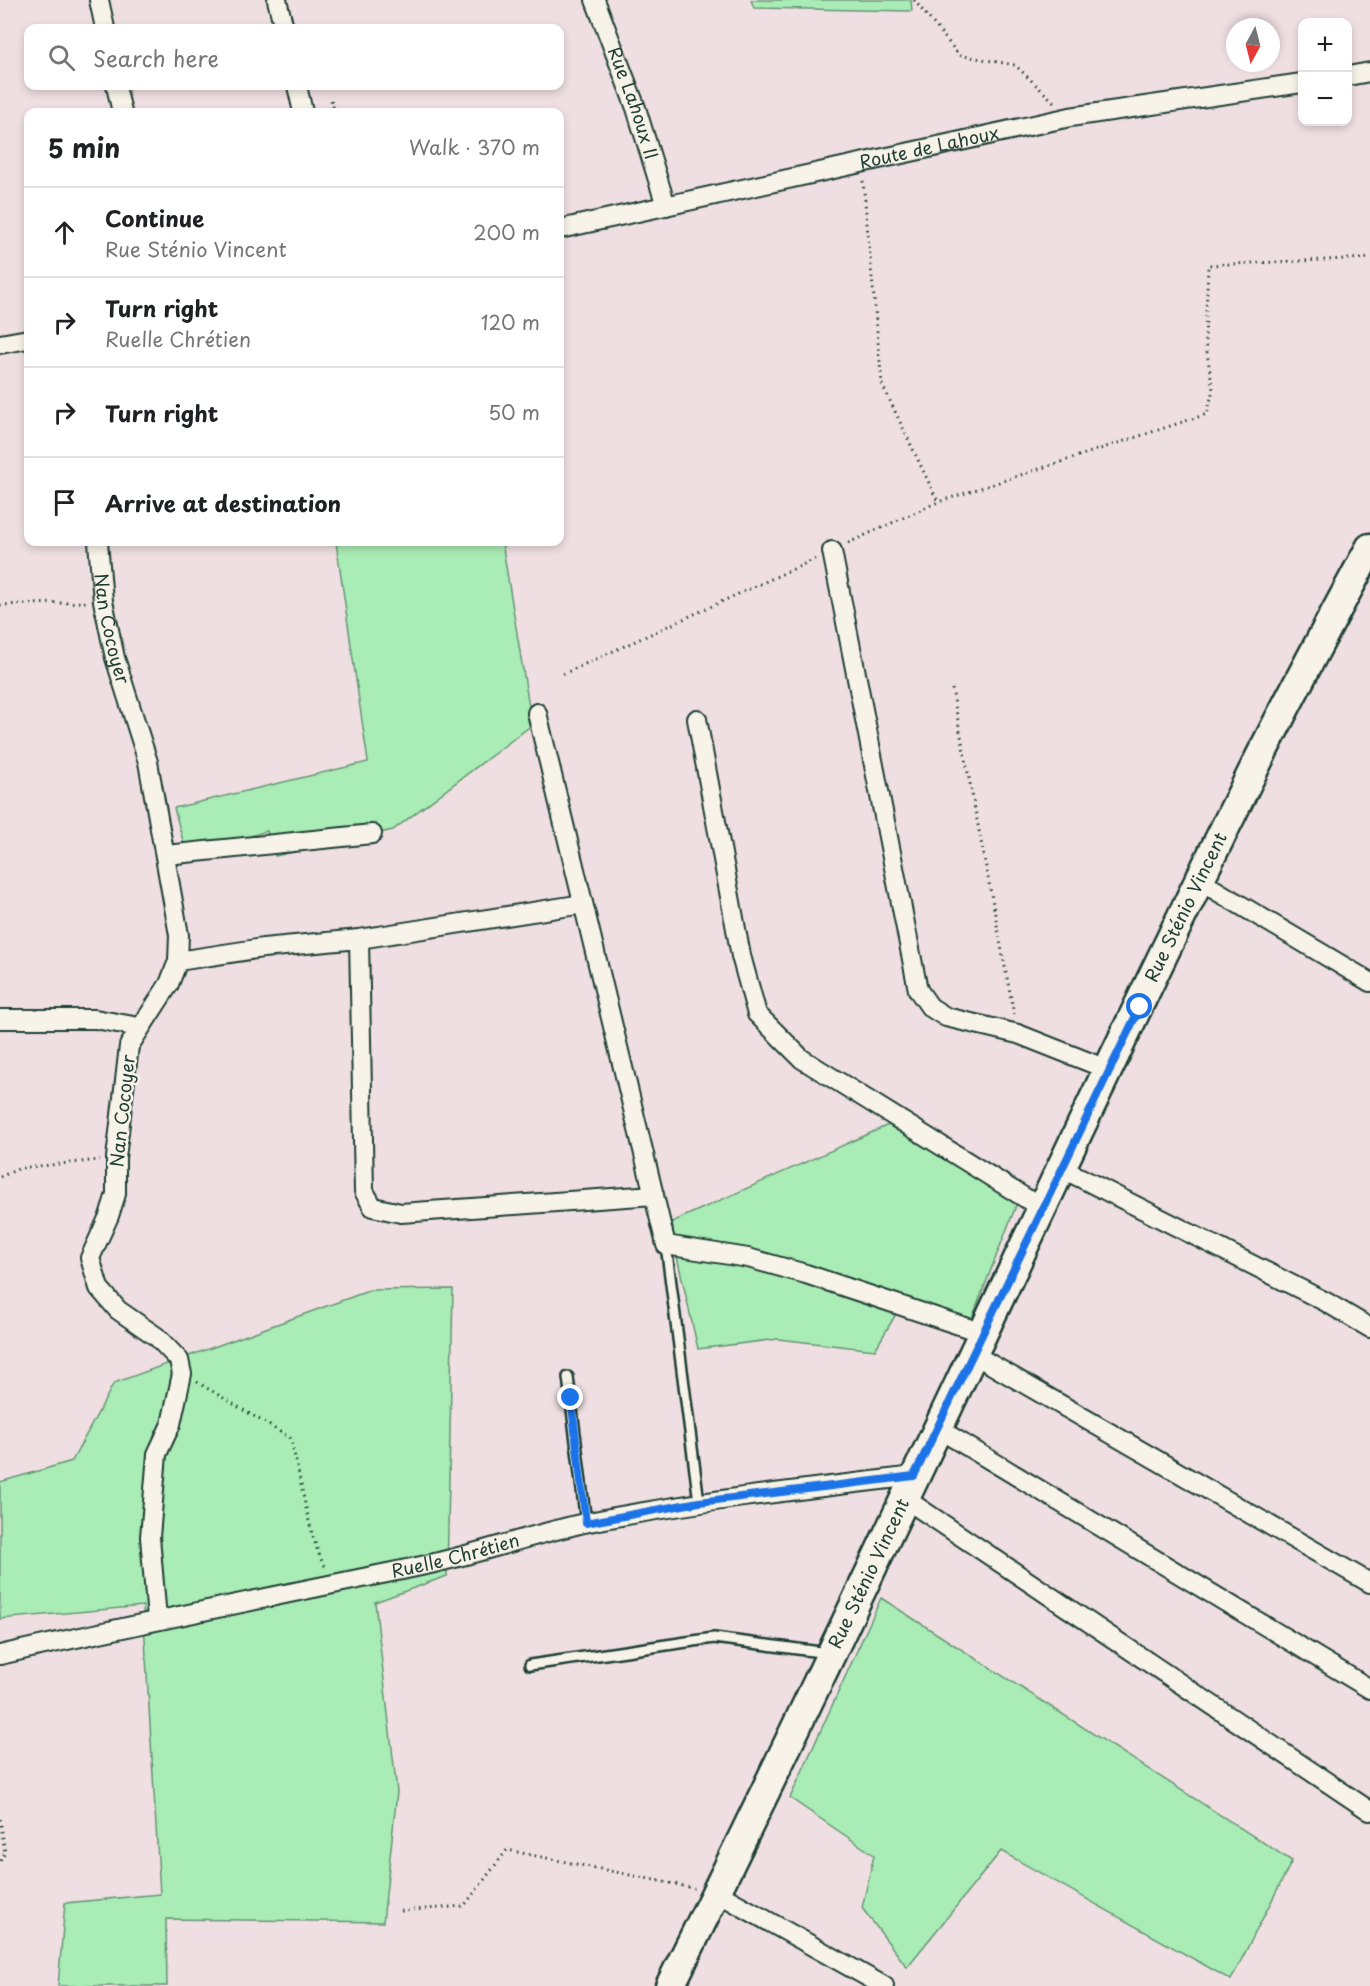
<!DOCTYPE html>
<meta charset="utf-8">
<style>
body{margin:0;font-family:"Playpen Sans",sans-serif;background:#f6f6f6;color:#202124}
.controls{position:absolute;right:18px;top:18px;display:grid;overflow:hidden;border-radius:12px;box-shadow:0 3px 9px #0003}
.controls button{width:54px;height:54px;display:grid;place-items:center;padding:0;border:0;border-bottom:2px solid #e0e0e0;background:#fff;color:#202124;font:30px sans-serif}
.compass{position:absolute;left:1226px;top:18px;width:54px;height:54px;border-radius:50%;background:#fff;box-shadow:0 3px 9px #0003;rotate:187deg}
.stop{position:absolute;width:18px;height:18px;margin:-14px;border:4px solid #1a73e8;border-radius:50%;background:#fff}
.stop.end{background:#1a73e8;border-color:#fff;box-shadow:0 2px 6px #0008}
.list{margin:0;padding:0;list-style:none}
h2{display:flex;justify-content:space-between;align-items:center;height:78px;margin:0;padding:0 24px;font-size:26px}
h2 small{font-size:20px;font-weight:400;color:#757577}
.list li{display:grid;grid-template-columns:39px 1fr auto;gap:18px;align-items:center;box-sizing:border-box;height:90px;padding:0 24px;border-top:2px solid #e0e0e0}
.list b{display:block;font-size:22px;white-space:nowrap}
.list p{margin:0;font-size:20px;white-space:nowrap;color:#757577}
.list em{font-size:20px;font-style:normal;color:#757577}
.icon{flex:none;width:33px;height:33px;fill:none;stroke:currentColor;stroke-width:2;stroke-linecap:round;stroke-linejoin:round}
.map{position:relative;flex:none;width:1370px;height:1986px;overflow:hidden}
.search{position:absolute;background:#fff;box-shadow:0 3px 9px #0003;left:24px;top:24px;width:540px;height:66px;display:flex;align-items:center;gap:15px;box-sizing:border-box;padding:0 21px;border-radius:12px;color:#757577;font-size:22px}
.panel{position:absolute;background:#fff;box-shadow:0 3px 9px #0003;left:24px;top:108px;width:540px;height:438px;border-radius:12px}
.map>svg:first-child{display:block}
.green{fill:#aaecb5;stroke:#649474;stroke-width:1.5}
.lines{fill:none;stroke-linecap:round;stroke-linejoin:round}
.service-casing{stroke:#1f3d34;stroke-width:14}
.minor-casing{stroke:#1f3d34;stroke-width:22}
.primary-casing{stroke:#1f3d34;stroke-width:33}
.path{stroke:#1f3d34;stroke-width:3;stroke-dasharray:1.5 4.5;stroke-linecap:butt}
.service{stroke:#f7f3e8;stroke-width:9}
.minor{stroke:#f7f3e8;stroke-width:18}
.primary{stroke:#f7f3e8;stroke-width:28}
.route{stroke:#1a73e8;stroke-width:8}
.labels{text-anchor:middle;stroke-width:5;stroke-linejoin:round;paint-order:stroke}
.street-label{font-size:18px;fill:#1f3d34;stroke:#f7f3e8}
</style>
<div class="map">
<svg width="1370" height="1986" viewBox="0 0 1370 1986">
<rect width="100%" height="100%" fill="#efdfe2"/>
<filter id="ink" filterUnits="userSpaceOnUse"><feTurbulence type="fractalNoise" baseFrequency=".0167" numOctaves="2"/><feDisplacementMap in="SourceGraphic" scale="12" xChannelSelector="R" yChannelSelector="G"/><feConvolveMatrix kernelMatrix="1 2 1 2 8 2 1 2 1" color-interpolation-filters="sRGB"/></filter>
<g filter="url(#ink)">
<path class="green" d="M751,0H911L912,11L754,8Z
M336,542H502L532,725L393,830L275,856L267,831L187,855L174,808L368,762Z
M888,1125L1017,1203L967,1331L900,1307L875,1350L778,1339L698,1349L676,1252L672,1222Z
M453,1289L447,1576L375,1602L397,1792L383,1922L166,1919L167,1986H58L65,1903L160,1894L143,1606L0,1619V1482L72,1461L114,1383L371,1290Z
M881,1598L1292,1861L1231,1980L1001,1851L907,1967L862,1908L874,1855L790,1798Z"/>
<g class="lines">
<g class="service-casing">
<path id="service" d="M666,1245L699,1502
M568,1377L586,1523
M530,1665L714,1638L828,1653"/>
</g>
<g class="minor-casing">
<g id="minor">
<path d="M99,0L105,28"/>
<path d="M277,0L284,28"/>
<path id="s1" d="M595,0L636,108L666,206"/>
<path d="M1348,76L1370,72"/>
<path d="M116,86L122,112"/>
<path d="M297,86L303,112"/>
<path id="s2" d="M560,229L1070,117L1302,83"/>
<path d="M0,344L28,339"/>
<path id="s3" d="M98,542L103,601L115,658L148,762L179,935L178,961L169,984L129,1046L116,1158V1194L109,1216L90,1258L99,1288L118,1310L157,1337L179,1360L182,1374L171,1424L157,1454L150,1537L157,1619"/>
<path d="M832,551L918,990L930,1007L946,1017L1018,1034L1109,1070"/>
<path d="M537,713L666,1245L748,1258L806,1274L983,1333"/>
<path d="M697,719L741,956L757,1014L802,1059L1043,1209"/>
<path d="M166,855L372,834"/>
<path d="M1200,881L1370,982"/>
<path d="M359,939L364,1191L373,1207L401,1213L654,1195"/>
<path d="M178,961L263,948L359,939L583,904"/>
<path d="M0,1019H95L139,1027"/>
<path d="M1063,1169L1326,1302L1370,1328"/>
<path d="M973,1354L1370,1583"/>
<path d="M937,1428L1370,1689"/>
<path d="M904,1498L1370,1811"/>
<path id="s4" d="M0,1655C140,1623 281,1595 421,1566C478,1554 533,1534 589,1522C697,1501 805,1489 914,1476"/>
<path d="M716,1892L884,1986"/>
</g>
</g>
<g class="primary-casing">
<g id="primary">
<path id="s5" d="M670,1986C870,1583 1054,1172 1254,769C1291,694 1331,621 1370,548"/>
</g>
</g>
<path class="path" d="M914,0L959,55L1015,65L1054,102
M331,100L335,112
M863,181L882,384L938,502
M848,543L938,502L1207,414L1213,390L1205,340L1208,265L1370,258
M0,605L86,602
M563,674L815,559
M952,689L1014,1014
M0,1177L20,1168L100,1160
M197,1382L290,1438C299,1465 311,1553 327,1568
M0,1819L5,1853L0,1861
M401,1911L464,1906L507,1850L694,1888"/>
<use href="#service" class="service"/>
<use href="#minor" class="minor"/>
<use href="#primary" class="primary"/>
</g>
</g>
<g class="lines" filter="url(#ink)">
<path class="route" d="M571,1398L586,1523L699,1502L914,1476L1140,1007"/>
</g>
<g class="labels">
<g class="street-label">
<text dy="6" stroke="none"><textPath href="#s1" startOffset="110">Rue Lahoux II</textPath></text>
<text dy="6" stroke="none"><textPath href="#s2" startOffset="378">Route de Lahoux</textPath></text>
<text dy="6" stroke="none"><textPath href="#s3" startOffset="88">Nan Cocoyer</textPath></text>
<text dy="6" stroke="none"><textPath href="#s5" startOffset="1196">Rue Sténio Vincent</textPath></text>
<text transform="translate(123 1111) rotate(-84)" y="6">Nan Cocoyer</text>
<text dy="6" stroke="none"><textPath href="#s4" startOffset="466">Ruelle Chrétien</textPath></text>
<text dy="6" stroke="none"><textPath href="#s5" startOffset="458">Rue Sténio Vincent</textPath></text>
</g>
</g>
</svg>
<div class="controls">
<button>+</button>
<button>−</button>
</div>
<svg class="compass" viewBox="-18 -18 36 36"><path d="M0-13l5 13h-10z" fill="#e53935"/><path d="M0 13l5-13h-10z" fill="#757577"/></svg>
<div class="stop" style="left:1140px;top:1007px"></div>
<div class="stop end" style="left:571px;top:1398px"></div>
<div class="search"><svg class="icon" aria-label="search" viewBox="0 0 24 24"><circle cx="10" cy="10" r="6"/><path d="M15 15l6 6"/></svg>Search here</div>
<section class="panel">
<h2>5 min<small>Walk · 370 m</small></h2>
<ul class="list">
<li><svg class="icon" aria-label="ahead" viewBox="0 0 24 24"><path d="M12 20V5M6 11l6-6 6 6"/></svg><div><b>Continue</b><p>Rue Sténio Vincent</p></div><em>200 m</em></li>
<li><svg class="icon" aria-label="right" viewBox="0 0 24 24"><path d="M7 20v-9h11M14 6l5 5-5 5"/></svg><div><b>Turn right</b><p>Ruelle Chrétien</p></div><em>120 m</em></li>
<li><svg class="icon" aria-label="right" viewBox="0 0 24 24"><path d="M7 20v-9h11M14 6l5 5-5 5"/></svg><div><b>Turn right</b></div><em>50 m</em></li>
<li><svg class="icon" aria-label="arrive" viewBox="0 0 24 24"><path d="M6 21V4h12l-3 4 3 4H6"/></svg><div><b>Arrive at destination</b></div></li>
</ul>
</section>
</div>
